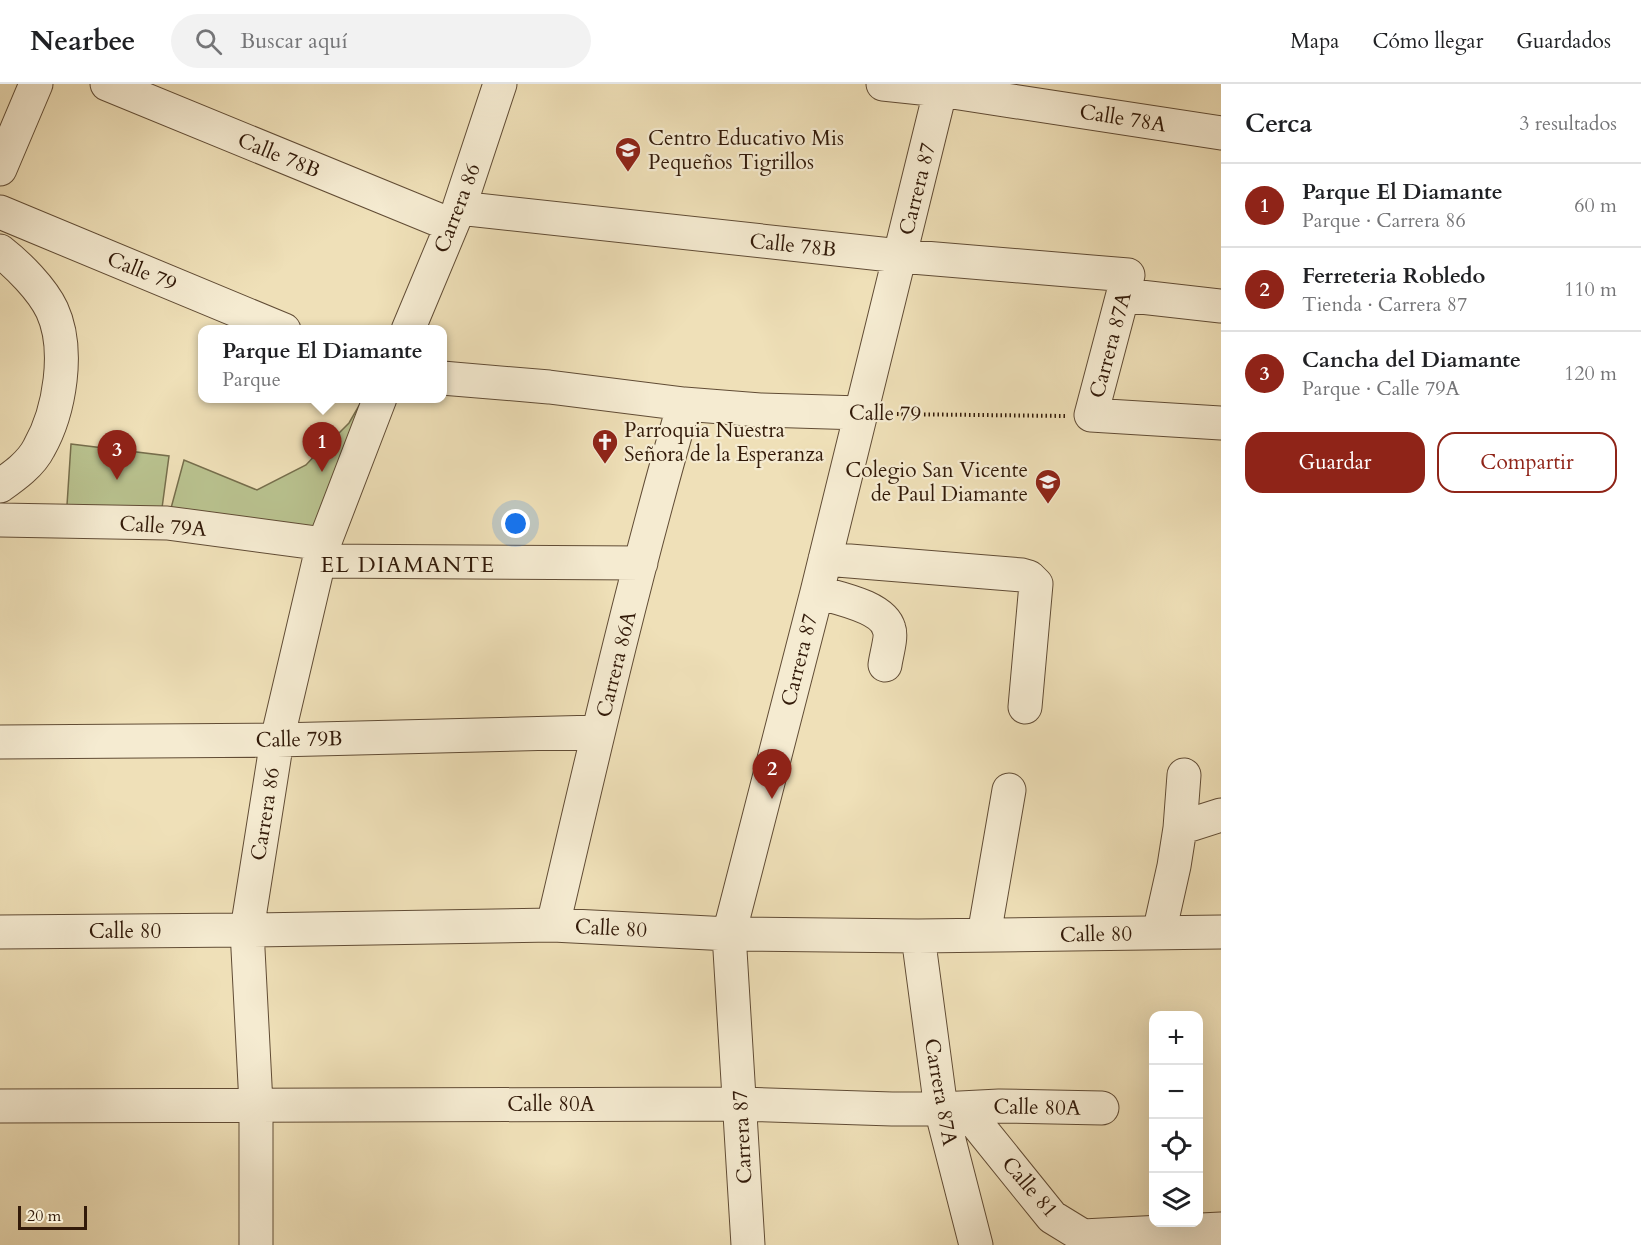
<!DOCTYPE html>
<html lang="es">
<meta charset="utf-8">
<style>
body{margin:0;font-family:Cardo,serif;background:#f2f2f2;color:#202124}
.controls{position:absolute;right:18px;bottom:18px;display:grid;overflow:hidden;border-radius:12px;box-shadow:0 6px 24px #0002}
.controls button{width:54px;height:54px;display:grid;place-items:center;padding:0;border:0;border-bottom:2px solid #e0e0e0;background:#fff;color:#202124;font:30px sans-serif}
.scale{position:absolute;left:18px;bottom:15px;width:69px;box-sizing:border-box;padding-left:6px;border:3px solid #321a09;border-top:0;font-size:16px;line-height:21px;white-space:nowrap;color:#321a09;-webkit-text-stroke:4px #f5ebd1;paint-order:stroke}
.you{position:absolute;left:516px;top:440px;width:21px;height:21px;margin:-15px;border:4px solid #fff;border-radius:50%;background:#1a73e8;box-shadow:0 0 0 9px #1a73e833}
.badge{display:grid;place-items:center;width:39px;height:39px;border-radius:50%;background:#8f2418;color:#fff;font-size:20px;font-weight:700}
.pin{position:absolute;translate:-50% -50px;filter:drop-shadow(0 2px 3px #0008)}
.pin::after{content:'';position:absolute;top:32px;width:21px;height:18px;background:inherit;clip-path:polygon(0 0,100% 0,50% 100%)}
.popup{position:absolute;left:198px;top:241px;width:249px;height:78px;box-sizing:border-box;display:grid;place-content:center;border-radius:12px;background:#fff;filter:drop-shadow(0 2px 4px #0005);font-size:20px;white-space:nowrap;color:#757577}
.popup b{font-size:22px;color:#202124}
.popup::after{content:'';position:absolute;left:50%;top:100%;margin-left:-12px;border:12px solid transparent;border-top-color:#fff}
.list{margin:0;padding:0;list-style:none}
h2{display:flex;justify-content:space-between;align-items:center;height:78px;margin:0;padding:0 24px;font-size:26px}
h2 small{font-size:20px;font-weight:400;color:#757577}
.list li{display:grid;grid-template-columns:39px 1fr auto;gap:18px;align-items:center;box-sizing:border-box;height:84px;padding:0 24px;border-top:2px solid #e0e0e0}
.list b{display:block;font-size:22px;white-space:nowrap}
.list p{margin:0;font-size:20px;white-space:nowrap;color:#757577}
.list em{font-size:20px;font-style:normal;color:#757577}
.actions{display:flex;gap:12px;padding:18px 24px}
.actions a{flex:1;padding:14px 0;border:2px solid #8f2418;border-radius:18px;text-align:center;font-size:21px;color:#8f2418}
.actions .main{background:#8f2418;color:#fff}
.icon{flex:none;width:33px;height:33px;fill:none;stroke:currentColor;stroke-width:2;stroke-linecap:round;stroke-linejoin:round}
.map{position:relative;flex:none;width:1221px;height:1161px;overflow:hidden}
header{display:flex;align-items:center;gap:36px;box-sizing:border-box;height:84px;padding:0 30px;background:#fff;border-bottom:2px solid #e0e0e0}
header strong{font-size:28px}
nav{display:flex;gap:33px;margin-inline-start:auto;font-size:21px}
.search{width:420px;height:54px;background:#f2f2f2;display:flex;align-items:center;gap:15px;box-sizing:border-box;padding:0 21px;border-radius:33px;color:#757577;font-size:22px}
main{display:flex}
aside{flex:1;background:#fff}
.map>svg:first-child{display:block}
.green{fill:#b9c28f;stroke:#766e4c;stroke-width:1.5}
.lines{fill:none;stroke-linecap:round;stroke-linejoin:round}
.minor-casing{stroke:#614c35;stroke-width:35}
.path{stroke:#321a09;stroke-width:4;stroke-dasharray:1.5 3;stroke-linecap:butt}
.minor{stroke:#f5ebd1;stroke-width:33}
.labels{text-anchor:middle;stroke-width:4.5;stroke-linejoin:round;paint-order:stroke}
.street-label{font-size:21px;fill:#321a09;stroke:#f5ebd1}
.poi-label{font-size:21px;fill:#321a09;stroke:#f5ebd1;text-anchor:start}
.neighbourhood-label{font-size:22px;letter-spacing:1.5px;fill:#321a09;stroke:#f5ebd1}
</style>
<header>
<strong>Nearbee</strong>
<div class="search"><svg class="icon" aria-label="search" viewBox="0 0 24 24"><circle cx="10" cy="10" r="6"/><path d="M15 15l6 6"/></svg>Buscar aquí</div>
<nav><a>Mapa</a><a>Cómo llegar</a><a>Guardados</a></nav>
</header>
<main>
<div class="map">
<svg width="1221" height="1161" viewBox="0 0 1221 1161">
<rect width="100%" height="100%" fill="#efe0b8"/>
<filter id="stains"><feTurbulence type="fractalNoise" baseFrequency=".00333" numOctaves="4"/><feColorMatrix values="0 0 0 0 .2 0 0 0 0 .09 0 0 0 0 .02 0 0 0 .5 -.17"/></filter>
<radialGradient id="worn" r=".72"><stop offset=".6" stop-color="#630" stop-opacity="0"/><stop offset="1" stop-color="#630" stop-opacity=".3"/></radialGradient>
<path class="green" d="M377,315L324,460L167,439L184,376L257,406L306,381L319,367L334,354L349,339L360,320Z
M71,360L169,372L162,424L67,421Z"/>
<g class="lines">
<g class="minor-casing">
<path id="minor" d="M107,0L451,141
M883,0L940,6L1221,49
M0,85L36,0
M459,124L900,172L1128,191L1091,331L1221,339
M0,128L284,246
M0,167C18,181 42,205 52,226C70,265 60,327 39,364C31,380 14,392 0,402
M1123,211L1221,222
M408,246L459,124L500,0
M442,294L549,303L684,320L760,326L861,329
M0,436L167,439L324,460
M825,475L1022,491L1029,493L1036,500L1025,623
M319,477L641,479
M817,508C836,514 883,522 889,545C892,553 886,572 885,581
M0,658L277,656L598,648
M1180,744L1221,731
M553,841C594,666 634,492 684,320
M0,848L247,846L553,841L729,850L918,852L1221,848
M1159,849L1174,782L1180,744L1184,691
M984,851L1009,706
M918,852L941,1025L976,1161
M0,1022L741,1020L892,1025H941L999,1022L1102,1024
M964,1024L1052,1133L1083,1152L1221,1145
M256,1161V1020L247,846L277,656L319,477L324,460L380,314
M748,1161L729,850L817,508L942,0"/>
</g>
<path class="path" d="M888,330L1067,332"/>
<use href="#minor" class="minor"/>
</g>
<defs>
<g id="school-pin" transform="scale(1.35)"><path d="M0 17L-7.5 6A9.5 9.5 0 1 1 7.5 6Z" fill="#8f2418" stroke="#f5ebd1"/><path d="M0-5L7-2L0 1L-7-2ZM-4 1L0 2.5L4 1V4Q0 6-4 4Z" fill="#fff"/></g>
<g id="church-pin" transform="scale(1.35)"><path d="M0 17L-7.5 6A9.5 9.5 0 1 1 7.5 6Z" fill="#8f2418" stroke="#f5ebd1"/><path d="M-1.2-6h2.4v3.5h3.3v2.4h-3.3V6h-2.4V-.1h-3.3v-2.4h3.3Z" fill="#fff"/></g>
</defs>
<g fill-rule="evenodd">
<use href="#school-pin" x="628" y="66"/>
<use href="#church-pin" x="605" y="358"/>
<use href="#school-pin" x="1048" y="398"/>
</g>
<g class="labels">
<g class="street-label">
<text transform="translate(1123 34) rotate(9)" y="7">Calle 78A</text>
<text transform="translate(279 71) rotate(22)" y="7">Calle 78B</text>
<text transform="translate(917 105) rotate(-76)" y="7">Carrera 87</text>
<text transform="translate(457 124) rotate(-69)" y="7">Carrera 86</text>
<text transform="translate(793 161) rotate(6)" y="7">Calle 78B</text>
<text transform="translate(142 187) rotate(22)" y="7">Calle 79</text>
<text transform="translate(1110 261) rotate(-75)" y="7">Carrera 87A</text>
<text transform="translate(885 329) rotate(1)" y="7">Calle 79</text>
<text transform="translate(163 442) rotate(4)" y="7">Calle 79A</text>
<text transform="translate(799 576) rotate(-76)" y="7">Carrera 87</text>
<text transform="translate(616 580) rotate(-76)" y="7">Carrera 86A</text>
<text transform="translate(299 655) rotate(-1)" y="7">Calle 79B</text>
<text transform="translate(265 730) rotate(-81)" y="7">Carrera 86</text>
<text transform="translate(611 844) rotate(3)" y="7">Calle 80</text>
<text x="125" y="854">Calle 80</text>
<text transform="translate(1096 850) rotate(-1)" y="7">Calle 80</text>
<text transform="translate(941 1008) rotate(80)" y="7">Carrera 87A</text>
<text x="551" y="1027">Calle 80A</text>
<text transform="translate(1037 1023) rotate(1)" y="7">Calle 80A</text>
<text transform="translate(742 1053) rotate(-93)" y="7">Carrera 87</text>
<text transform="translate(1030 1103) rotate(49)" y="7">Calle 81</text>
</g>
<g class="poi-label">
<text x="648" y="61">Centro Educativo Mis<tspan x="648" dy="24">Pequeños Tigrillos</tspan></text>
<text x="624" y="353">Parroquia Nuestra<tspan x="624" dy="24">Señora de la Esperanza</tspan></text>
<text x="1028" y="393" text-anchor="end">Colegio San Vicente<tspan x="1028" dy="24">de Paul Diamante</tspan></text>
</g>
<g class="neighbourhood-label">
<text x="408" y="488">EL DIAMANTE</text>
</g>
</g>
<rect width="100%" height="100%" filter="url(#stains)"/>
<rect width="100%" height="100%" fill="url(#worn)"/>
</svg>
<div class="controls">
<button>+</button>
<button>−</button>
<button><svg class="icon" aria-label="locate" viewBox="0 0 24 24"><circle cx="12" cy="12" r="6"/><path d="M12 2v4M12 18v4M2 12h4M18 12h4"/></svg></button>
<button><svg class="icon" aria-label="layers" viewBox="0 0 24 24"><path d="M12 4l9 5-9 5-9-5zM3 14l9 5 9-5"/></svg></button>
</div>
<div class="scale">20 m</div>
<div class="you"></div>
<div class="pin badge" style="left:322px;top:388px">1</div>
<div class="popup"><b>Parque El Diamante</b>Parque</div>
<div class="pin badge" style="left:772px;top:715px">2</div>
<div class="pin badge" style="left:117px;top:396px">3</div>
</div>
<aside>
<h2>Cerca<small>3 resultados</small></h2>
<ul class="list">
<li><span class="badge">1</span><div><b>Parque El Diamante</b><p>Parque · Carrera 86</p></div><em>60 m</em></li>
<li><span class="badge">2</span><div><b>Ferreteria Robledo</b><p>Tienda · Carrera 87</p></div><em>110 m</em></li>
<li><span class="badge">3</span><div><b>Cancha del Diamante</b><p>Parque · Calle 79A</p></div><em>120 m</em></li>
</ul>
<div class="actions"><a class="main">Guardar</a><a>Compartir</a></div>
</aside>
</main>
